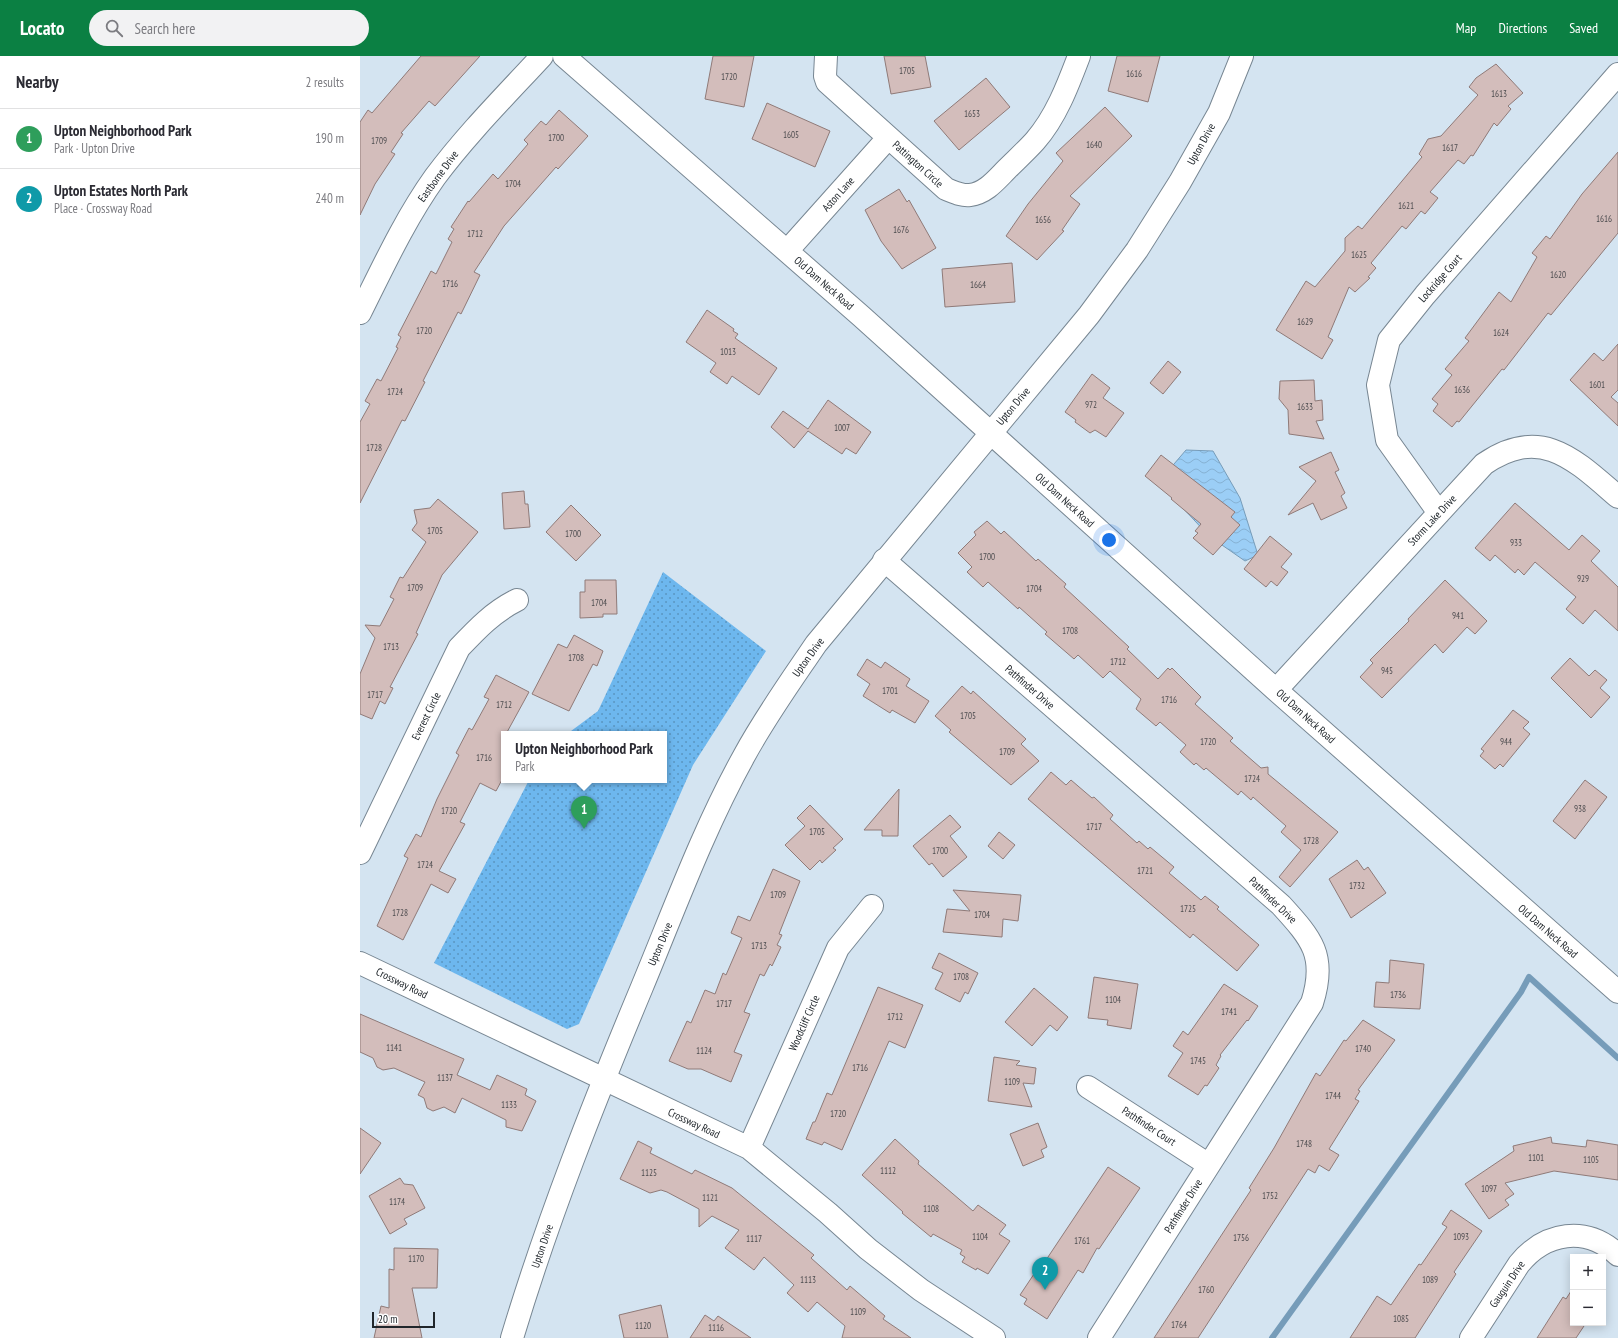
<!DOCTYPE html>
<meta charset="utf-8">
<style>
body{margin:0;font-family:"PT Sans Narrow",sans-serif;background:#f2f2f3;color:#2b2b33}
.controls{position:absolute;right:12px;bottom:12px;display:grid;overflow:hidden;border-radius:0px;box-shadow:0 2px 10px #0003}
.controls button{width:36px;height:36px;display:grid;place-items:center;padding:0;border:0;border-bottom:1px solid #e1e1e2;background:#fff;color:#2b2b33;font:20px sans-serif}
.scale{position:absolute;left:12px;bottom:10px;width:63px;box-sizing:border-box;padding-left:4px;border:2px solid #20262b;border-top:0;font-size:11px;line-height:14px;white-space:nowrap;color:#20262b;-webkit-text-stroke:3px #fff;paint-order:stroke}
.you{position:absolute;left:749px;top:484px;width:14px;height:14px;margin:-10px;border:3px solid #fff;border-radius:50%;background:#1a73e8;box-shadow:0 0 0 6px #1a73e833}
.badge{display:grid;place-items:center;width:26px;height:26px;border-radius:50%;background:#0b8043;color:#fff;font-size:13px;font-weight:700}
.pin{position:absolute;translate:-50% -33px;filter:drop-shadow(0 1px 2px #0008)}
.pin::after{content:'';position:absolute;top:21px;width:14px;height:12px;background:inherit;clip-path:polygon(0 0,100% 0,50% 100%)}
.popup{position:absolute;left:141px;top:675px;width:166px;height:52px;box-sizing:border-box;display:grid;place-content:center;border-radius:0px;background:#fff;filter:drop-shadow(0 1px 3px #0005);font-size:13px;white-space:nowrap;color:#7c7c81}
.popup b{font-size:15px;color:#2b2b33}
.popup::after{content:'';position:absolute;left:50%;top:100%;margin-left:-8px;border:8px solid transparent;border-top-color:#fff}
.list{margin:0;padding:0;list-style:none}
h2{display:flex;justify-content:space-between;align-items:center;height:52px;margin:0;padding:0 16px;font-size:17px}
h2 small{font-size:13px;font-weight:400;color:#7c7c81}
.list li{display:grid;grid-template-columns:26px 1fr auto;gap:12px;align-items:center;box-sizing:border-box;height:60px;padding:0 16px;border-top:1px solid #e1e1e2}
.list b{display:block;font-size:15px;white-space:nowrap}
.list p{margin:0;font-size:13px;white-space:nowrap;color:#7c7c81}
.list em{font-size:13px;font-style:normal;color:#7c7c81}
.icon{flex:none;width:22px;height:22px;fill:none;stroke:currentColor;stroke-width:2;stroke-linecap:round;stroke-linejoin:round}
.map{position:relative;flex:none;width:1258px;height:1282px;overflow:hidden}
header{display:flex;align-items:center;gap:24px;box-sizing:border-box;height:56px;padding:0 20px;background:#0b8043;color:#fff}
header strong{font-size:19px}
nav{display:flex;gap:22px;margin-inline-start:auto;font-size:14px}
.search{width:280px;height:36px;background:#f2f2f3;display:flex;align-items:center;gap:10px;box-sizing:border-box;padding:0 14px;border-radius:22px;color:#7c7c81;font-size:15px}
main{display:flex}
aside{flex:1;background:#fff}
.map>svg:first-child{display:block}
.grass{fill:url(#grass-dots)}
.water{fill:url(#water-waves);stroke:#769cb9}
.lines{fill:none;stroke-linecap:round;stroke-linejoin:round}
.stream{stroke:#769cb9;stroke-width:6}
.building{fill:#d3bdbb;stroke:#8f7a78}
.minor-casing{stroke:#778692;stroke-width:24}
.major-casing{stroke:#778692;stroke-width:24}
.minor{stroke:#fff;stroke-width:22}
.major{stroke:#fff;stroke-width:22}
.labels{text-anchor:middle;stroke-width:3.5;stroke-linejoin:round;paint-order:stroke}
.number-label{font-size:9px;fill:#4d4c4f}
.street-label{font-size:11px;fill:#20262b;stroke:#fff}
</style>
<header>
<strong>Locato</strong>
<div class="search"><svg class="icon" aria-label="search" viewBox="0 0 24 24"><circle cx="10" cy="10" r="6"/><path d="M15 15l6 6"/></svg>Search here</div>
<nav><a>Map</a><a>Directions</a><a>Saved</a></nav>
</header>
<main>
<aside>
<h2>Nearby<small>2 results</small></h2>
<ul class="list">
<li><span class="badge" style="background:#2e9e5b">1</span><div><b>Upton Neighborhood Park</b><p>Park · Upton Drive</p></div><em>190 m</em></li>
<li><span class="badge" style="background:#0f9aa8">2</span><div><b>Upton Estates North Park</b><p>Place · Crossway Road</p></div><em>240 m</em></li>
</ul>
</aside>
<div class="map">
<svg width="1258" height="1282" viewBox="0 0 1258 1282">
<defs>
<pattern id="grass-dots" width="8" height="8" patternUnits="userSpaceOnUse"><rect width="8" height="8" fill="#6db7ee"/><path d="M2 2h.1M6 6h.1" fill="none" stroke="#5995c1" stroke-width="1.8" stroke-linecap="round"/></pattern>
<pattern id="water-waves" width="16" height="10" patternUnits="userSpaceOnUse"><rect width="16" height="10" fill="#9bcef6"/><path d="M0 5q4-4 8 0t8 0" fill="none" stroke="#85b1d3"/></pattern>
</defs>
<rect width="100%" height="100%" fill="#d4e4f1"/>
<path class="grass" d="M303,516L406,595L333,709L219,968L207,973L74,907L169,724H304V678H207L238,655Z"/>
<path class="water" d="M826,394L853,395L880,442L898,499L885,505L849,480L806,434L808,415Z"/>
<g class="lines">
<path class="stream" d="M912,1282L1161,936L1169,921L1258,1002"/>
</g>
<path class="building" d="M61,0H120L75,50L69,45L41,77L43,78L31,96L35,98L15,128L0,159V66L8,54L12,57Z
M353,0H394L384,51L345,43Z
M524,0H565L571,31L531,38Z
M757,0H800L788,46L748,35Z
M1136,8L1163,37L1148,50L1151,53L1137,70L1134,67L1113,100L1111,99L1104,108L1098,104L1070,136L1078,142L1065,158L1061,155L1046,173L1042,170L1011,207L1016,212L1008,221L1010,222L995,236L989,231L968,281L973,284L962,303L916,274L946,225L955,231L985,195V182L998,170L1002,173L1062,101L1059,98L1068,83L1081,80L1118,39L1109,31L1116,22Z
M626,22L650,51L599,94L574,65Z
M407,47L470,75L455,111L392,83Z
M745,51L772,80L710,140L720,148L702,174L704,175L677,204L646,180L668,148L703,105L696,97Z
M199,54L228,80L198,113L196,111L144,170L114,216L120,219L101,258L98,256L63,325L65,326L45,365L42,364L0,447V366L10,348L5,345L17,323L21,325L38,292L36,291L41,281L38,279L71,215L76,218L92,186L88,183L94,173L91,171L108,145L109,146L133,118L138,123L168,88L164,84L181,65L186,69Z
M1258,96V177L1191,259L1188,257L1144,314L1142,313L1099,366L1097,365L1092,371L1073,355L1078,348L1072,343L1092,319L1085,313L1109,285L1105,282L1139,236L1151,246L1177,201L1172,197L1186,180L1190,183L1222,138Z
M539,133L547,146L549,144L576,192L542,213L521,185L505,154Z
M652,207L655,246L585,251L582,213Z
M347,254L374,273L373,275L378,278L375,282L417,312L399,339L372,320L367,328L350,316L356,307L326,286Z
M1258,288V334L1251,341L1258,347V370L1210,324L1234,297L1243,305Z
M808,305L821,316L803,338L790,327Z
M732,318L750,332L743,342L764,357L746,381L735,374L730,377L715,366L716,364L705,356Z
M954,324L955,345L962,344L963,364L956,365L964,383L929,378L928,354L919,343L920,325Z
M468,344L511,376L496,398L486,392L482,398L448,375L434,392L411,371L423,355L448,373Z
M971,396L979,414L975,416L985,437L981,440L987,452L961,464L953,447L928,459L956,425L939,411Z
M801,399L875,456L871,461L880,469L853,499L833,482L838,477L835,475L841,468L811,443L812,442L785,420Z
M164,435L165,448H168L170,471L144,473L142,437Z
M78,443L118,476L82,519L56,577L58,578L30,631L33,632L25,648L20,645L12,663L0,658V618L15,582L5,569L20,570L34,543L30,541L40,521L43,522L66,486L52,474L57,467L54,454L70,452Z
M1155,447L1209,494L1222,479L1240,495L1231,505L1258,531V575L1235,554L1223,568L1206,553L1216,541L1175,506L1164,519L1158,513L1155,517L1135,499L1130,505L1115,492Z
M211,449L241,479L216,505L186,476Z
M627,465L641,478L644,475L676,505L678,503L706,528L704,531L769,591L767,593L798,623L808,612L810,614L812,612L841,641L835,648L873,682L870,685L901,712L908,711V718L978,776L930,831L919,821L941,794L921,776L926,770L893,741L891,744L881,735L878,739L846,712L844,714L836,707L834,709L820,696L826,689L800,666L796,670L776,653L781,643L750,615L743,622L718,599L714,603L685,578L687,576L659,551L658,553L628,526L623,531L607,516L612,511L598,497L616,479L614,476Z
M910,480L932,498L921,511L928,516L917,530L911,525L906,531L884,513Z
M225,524H256L257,558H243V561L220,562V536H225Z
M1085,524L1127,565L1115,578L1107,571L1083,597L1075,588L1022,642L1000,621L1013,607L1010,604L1049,565L1048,563Z
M214,579L243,595L237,610L233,608L209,655L172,638L198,588L207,592Z
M1210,602L1229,620L1235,614L1247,624L1240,632L1250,641L1231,662L1191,622Z
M507,603L521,612L525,606L550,623L546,630L569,645L555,667L532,654L530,657L503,640L510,628L497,619Z
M136,619L169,636L146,678H144V720L136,735L120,727L100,766L105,768L79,815L96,823L88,837L71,828L43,884L17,870L48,802L44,800L56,778L61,781L77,743L99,699L96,697L109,672L112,674L129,643L124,641Z
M602,630L611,638L613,635L666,683L661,688L679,705L651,729L589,676L591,674L575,660Z
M1153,654L1169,666L1163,672L1170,678L1143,711L1140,708L1135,713L1120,700L1124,695L1121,693Z
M691,716L706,729L711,724L732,742L734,741L753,759L750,763L777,787L779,785L788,793L790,791L814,811L809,817L841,844L845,840L859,851L857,853L899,889L877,915L833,878L830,882L668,743Z
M1225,724L1247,741L1215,783L1193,765Z
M539,733L538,780H522V774H504Z
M450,749L483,783L473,792L476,794L462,807L460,804L450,814L425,789L445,770L437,762Z
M590,759L601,771L590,780L607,801L583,821L572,807L569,809L553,790Z
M639,776L655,789L643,803L628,790Z
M997,804L1004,814L1008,811L1026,837L991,862L969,823Z
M413,813L440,825L419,878L422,879L417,889L421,891L412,910L410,908L404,920L400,918L384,956L390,958L374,996L382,999L371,1026L341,1013H328L309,1005L327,965L331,967L345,934L355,938L363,917L366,919L382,882L371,877L378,860L390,865Z
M593,834L661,839L658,865L643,863L642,881L583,876L587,853L610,855Z
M579,897L618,917L608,938L605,936L600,946L575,933L583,917L572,912Z
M1030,904L1064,908L1060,953L1014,951L1016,926L1029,927Z
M734,921L778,928L771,973L747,969L748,964L728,962Z
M864,928L898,950L888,965L887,964L860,999L861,1000L856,1009L859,1012L847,1030L845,1029L838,1039L808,1020L823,997L813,990L823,975L828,979Z
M518,931L563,949L545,992L529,985L482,1094L464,1086L462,1089L446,1083L453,1066H455L467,1037L472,1039Z
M674,932L708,961L697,975L690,969L672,990L645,966Z
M0,958L104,1003L97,1019L130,1034L137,1019L167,1033L165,1039L176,1045L162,1075L146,1071V1064L102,1042L95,1057L84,1051L73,1055L67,1052L64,1042L58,1039L65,1026L34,1012L23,1014L17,1011L13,1002L0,996Z
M1003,964L1035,984L998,1034L1000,1035L995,1043L999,1045L969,1093L979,1099L969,1115L959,1109L955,1117L948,1113L838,1282H794L891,1134L889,1132L914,1092L956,1017L960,1020L984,984L986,985Z
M634,1001L660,1005L656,1009L676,1012L674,1028L663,1027L672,1051L628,1045Z
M678,1067L687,1091L681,1094L684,1101L663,1110L650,1078Z
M0,1072L21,1087L0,1118Z
M1191,1081L1192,1087L1226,1091L1227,1084L1258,1089V1124L1194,1115L1145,1127L1154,1138L1145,1144L1149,1149L1129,1163L1105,1128L1154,1095L1153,1090Z
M535,1083L559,1105L558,1108L613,1155L618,1149L646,1169L639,1178L650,1185L628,1218L617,1212L616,1214L602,1206L605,1201L600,1198L602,1194L573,1178L571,1181L542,1157L543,1156L502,1119Z
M278,1085L292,1092L290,1097L332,1118L335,1114L372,1132L454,1199L451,1202L487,1234L490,1230L525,1260L523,1263L551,1282H482L485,1270L457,1246L448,1256L427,1237L434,1229L404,1201L394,1214L365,1192L379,1174L352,1160L339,1171V1153L307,1136L301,1134L290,1137L260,1123Z
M748,1111L780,1132L739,1193L737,1192L723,1217L718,1214L687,1263L664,1248L667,1243L660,1239L674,1218L676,1219Z
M40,1122L44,1128L53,1129L65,1152L44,1163L47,1168L30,1178L9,1140Z
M1091,1154L1122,1175L1094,1216L1096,1218L1055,1282H990L1017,1240L1031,1249L1059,1208L1061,1209L1087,1171L1082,1168Z
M34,1192L78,1193L77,1232H52L62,1282H14L21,1250L29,1252V1213L34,1214Z
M1213,1232V1267H1226L1216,1282H1177L1203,1241L1206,1243Z
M301,1249L308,1282H264L259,1259Z
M345,1259L354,1265L358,1260L391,1282H330Z"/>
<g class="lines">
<g class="minor-casing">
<path id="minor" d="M204,0L501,260L916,634L1258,936
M466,0L465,20L467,26L586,133C594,136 601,140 610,139C626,137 636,124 647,113C656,104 666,95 675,85C696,61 708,29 719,0
M427,195L528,82
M0,257C23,211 45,163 75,121C107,78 146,39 182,0
M1079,457L1027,384L1018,329L1029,284L1065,239L1258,18
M524,504L921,849C952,883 967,900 952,947L739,1282
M916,634L1124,408C1181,369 1214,403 1258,441
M0,797L99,592C117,573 133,556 157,544
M0,907L389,1092L468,1157L508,1193L561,1234L634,1282
M728,1031L849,1109
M389,1092L478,892L512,850
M1111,1282L1159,1208C1185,1176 1226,1169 1258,1199"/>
</g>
<g class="major-casing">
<path id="major" d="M152,1282C188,1162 234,1046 282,931C314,854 343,774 384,700C405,661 431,625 456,588L729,259L777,194L820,126L859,57L882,0"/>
</g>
<use href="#minor" class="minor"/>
<use href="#major" class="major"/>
</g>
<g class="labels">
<g class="number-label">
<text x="547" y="18">1705</text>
<text x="774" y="21">1616</text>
<text x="369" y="24">1720</text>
<text x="1139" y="41">1613</text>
<text x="612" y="61">1653</text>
<text x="431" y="82">1605</text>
<text x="196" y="85">1700</text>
<text x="19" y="88">1709</text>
<text x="734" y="92">1640</text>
<text x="1090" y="95">1617</text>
<text x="153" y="131">1704</text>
<text x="1046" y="153">1621</text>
<text x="1244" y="166">1616</text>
<text x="683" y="167">1656</text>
<text x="541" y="177">1676</text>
<text x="115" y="181">1712</text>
<text x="999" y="202">1625</text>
<text x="1198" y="222">1620</text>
<text x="90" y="231">1716</text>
<text x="618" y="232">1664</text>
<text x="945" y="269">1629</text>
<text x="64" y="278">1720</text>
<text x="1141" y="280">1624</text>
<text x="368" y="299">1013</text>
<text x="1237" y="332">1601</text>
<text x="1102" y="337">1636</text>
<text x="35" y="339">1724</text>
<text x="731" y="352">972</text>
<text x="945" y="354">1633</text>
<text x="482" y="375">1007</text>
<text x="14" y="395">1728</text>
<text x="75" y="478">1705</text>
<text x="213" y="481">1700</text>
<text x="1156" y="490">933</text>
<text x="627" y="504">1700</text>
<text x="1223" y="526">929</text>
<text x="55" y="535">1709</text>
<text x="674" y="536">1704</text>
<text x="239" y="550">1704</text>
<text x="1098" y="563">941</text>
<text x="710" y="578">1708</text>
<text x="31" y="594">1713</text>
<text x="216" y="605">1708</text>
<text x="758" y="609">1712</text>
<text x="1027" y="618">945</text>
<text x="530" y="638">1701</text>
<text x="15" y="642">1717</text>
<text x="809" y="647">1716</text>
<text x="144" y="652">1712</text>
<text x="608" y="663">1705</text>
<text x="848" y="689">1720</text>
<text x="1146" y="689">944</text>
<text x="647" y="699">1709</text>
<text x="124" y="705">1716</text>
<text x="892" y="726">1724</text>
<text x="1220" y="756">938</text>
<text x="89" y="758">1720</text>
<text x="734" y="774">1717</text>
<text x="457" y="779">1705</text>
<text x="951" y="788">1728</text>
<text x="580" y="798">1700</text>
<text x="65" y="812">1724</text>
<text x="785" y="818">1721</text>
<text x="997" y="833">1732</text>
<text x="418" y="842">1709</text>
<text x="828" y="856">1725</text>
<text x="40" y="860">1728</text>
<text x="622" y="862">1704</text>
<text x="399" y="893">1713</text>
<text x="601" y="924">1708</text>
<text x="1038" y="942">1736</text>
<text x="753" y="947">1104</text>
<text x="364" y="951">1717</text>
<text x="869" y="959">1741</text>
<text x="535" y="964">1712</text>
<text x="34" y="995">1141</text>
<text x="1003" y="996">1740</text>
<text x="344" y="998">1124</text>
<text x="838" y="1008">1745</text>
<text x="500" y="1015">1716</text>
<text x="85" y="1025">1137</text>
<text x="652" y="1029">1109</text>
<text x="973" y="1043">1744</text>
<text x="149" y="1052">1133</text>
<text x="478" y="1061">1720</text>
<text x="944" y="1091">1748</text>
<text x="1176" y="1105">1101</text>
<text x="1231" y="1107">1105</text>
<text x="528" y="1118">1112</text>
<text x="289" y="1120">1125</text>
<text x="1129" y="1136">1097</text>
<text x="910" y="1143">1752</text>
<text x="350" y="1145">1121</text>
<text x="37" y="1149">1174</text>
<text x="571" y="1156">1108</text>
<text x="620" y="1184">1104</text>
<text x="1101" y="1184">1093</text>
<text x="881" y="1185">1756</text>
<text x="394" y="1186">1117</text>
<text x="722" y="1188">1761</text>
<text x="56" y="1206">1170</text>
<text x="448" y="1227">1113</text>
<text x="1070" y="1227">1089</text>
<text x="846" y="1237">1760</text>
<text x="498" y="1259">1109</text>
<text x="1041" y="1266">1085</text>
<text x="819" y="1272">1764</text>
<text x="283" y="1273">1120</text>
<text x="356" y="1275">1116</text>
</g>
<g class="street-label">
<text transform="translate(841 88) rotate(-61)" y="4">Upton Drive</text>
<text transform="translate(558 108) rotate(42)" y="4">Pattington Circle</text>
<text transform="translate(78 120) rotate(-54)" y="4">Eastborne Drive</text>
<text transform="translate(478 138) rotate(-48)" y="4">Aston Lane</text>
<text transform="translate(1080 222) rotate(-49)" y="4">Lockridge Court</text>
<text transform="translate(464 227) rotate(41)" y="4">Old Dam Neck Road</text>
<text transform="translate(653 350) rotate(-50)" y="4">Upton Drive</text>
<text transform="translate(705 444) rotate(42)" y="4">Old Dam Neck Road</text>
<text transform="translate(1072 464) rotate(-47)" y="4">Storm Lake Drive</text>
<text transform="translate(448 601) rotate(-54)" y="4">Upton Drive</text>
<text transform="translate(670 631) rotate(41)" y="4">Pathfinder Drive</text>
<text transform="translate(66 660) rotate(-64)" y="4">Everest Circle</text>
<text transform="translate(946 660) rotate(42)" y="4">Old Dam Neck Road</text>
<text transform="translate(913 844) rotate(44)" y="4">Pathfinder Drive</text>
<text transform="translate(1188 875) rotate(41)" y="4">Old Dam Neck Road</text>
<text transform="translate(300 888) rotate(-67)" y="4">Upton Drive</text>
<text transform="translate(42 927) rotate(26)" y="4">Crossway Road</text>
<text transform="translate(444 967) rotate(-66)" y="4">Woodcliff Circle</text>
<text transform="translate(334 1067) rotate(25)" y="4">Crossway Road</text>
<text transform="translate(789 1070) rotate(33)" y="4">Pathfinder Court</text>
<text transform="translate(823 1150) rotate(-58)" y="4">Pathfinder Drive</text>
<text transform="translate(182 1190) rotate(-71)" y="4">Upton Drive</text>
<text transform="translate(1147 1228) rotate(-56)" y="4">Gauguin Drive</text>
</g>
</g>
</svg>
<div class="controls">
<button>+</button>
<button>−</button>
</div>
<div class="scale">20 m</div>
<div class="you"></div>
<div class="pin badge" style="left:224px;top:773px;background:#2e9e5b">1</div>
<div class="popup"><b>Upton Neighborhood Park</b>Park</div>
<div class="pin badge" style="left:685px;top:1234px;background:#0f9aa8">2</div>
</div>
</main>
